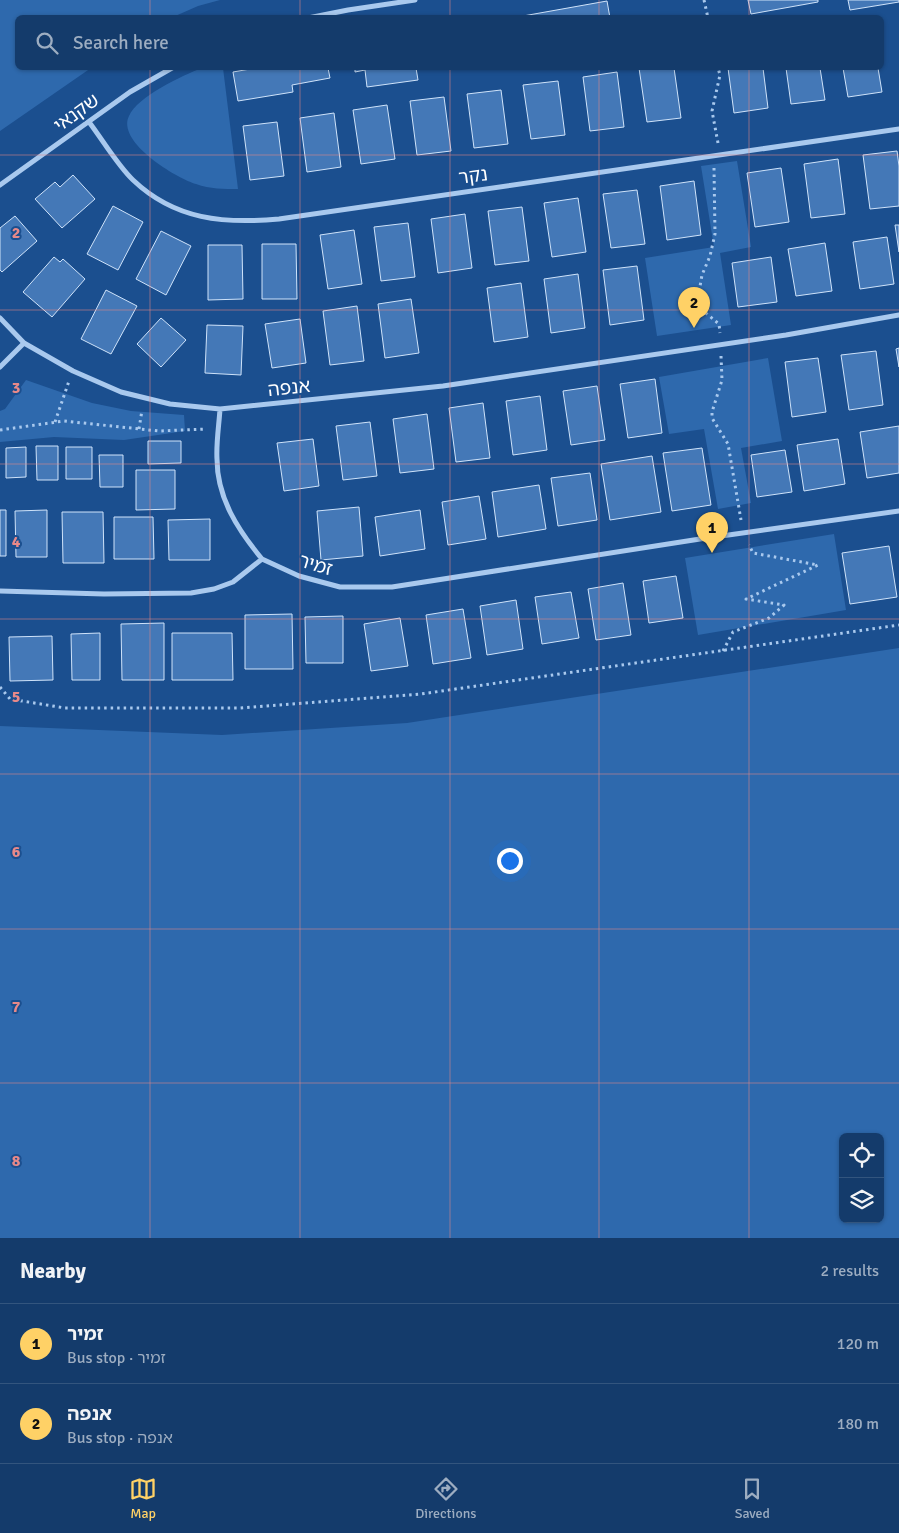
<!DOCTYPE html>
<meta charset="utf-8">
<style>
body{margin:0;font-family:Signika,"Noto Sans Hebrew",sans-serif;background:#1d4271;color:#f1f3f6}
.controls{position:absolute;right:15px;bottom:15px;display:grid;overflow:hidden;border-radius:8px;box-shadow:0 1px 4px #0004}
.controls button{width:45px;height:45px;display:grid;place-items:center;padding:0;border:0;border-bottom:1px solid #33557e;background:#143b6b;color:#f1f3f6;font:25px sans-serif}
.you{position:absolute;left:509px;top:860px;width:18px;height:18px;margin:-12px;border:4px solid #fff;border-radius:50%;background:#1a73e8;box-shadow:0 0 0 8px #1a73e833}
.badge{display:grid;place-items:center;width:32px;height:32px;border-radius:50%;background:#ffd166;color:#111;font-size:16px;font-weight:700}
.pin{position:absolute;translate:-50% -41px;filter:drop-shadow(0 1px 2px #0008)}
.pin::after{content:'';position:absolute;top:26px;width:18px;height:15px;background:inherit;clip-path:polygon(0 0,100% 0,50% 100%)}
.list{margin:0;padding:0;list-style:none}
h2{display:flex;justify-content:space-between;align-items:center;height:65px;margin:0;padding:0 20px;font-size:21px}
h2 small{font-size:16px;font-weight:400;color:#9dadc1}
.list li{display:grid;grid-template-columns:32px 1fr auto;gap:15px;align-items:center;box-sizing:border-box;height:80px;padding:0 20px;border-top:1px solid #33557e}
.list b{display:block;font-size:19px;white-space:nowrap}
.list p{margin:0;font-size:16px;white-space:nowrap;color:#9dadc1}
.list em{font-size:16px;font-style:normal;color:#9dadc1}
.icon{flex:none;width:28px;height:28px;fill:none;stroke:currentColor;stroke-width:2;stroke-linecap:round;stroke-linejoin:round}
.map{position:relative;flex:none;width:899px;height:1238px;overflow:hidden}
.search{position:absolute;background:#143b6b;box-shadow:0 1px 4px #0004;left:15px;right:15px;top:15px;height:55px;display:flex;align-items:center;gap:12px;box-sizing:border-box;padding:0 18px;border-radius:8px;color:#9dadc1;font-size:19px}
.sheet{height:225px;background:#143b6b}
nav{display:flex;justify-content:space-around;align-items:center;box-sizing:border-box;height:70px;border-top:1px solid #33557e;background:#143b6b;font-size:14px;color:#9dadc1}
nav a{display:grid;justify-items:center;gap:2px}
nav .on{color:#ffd166}
.map>svg:first-child{display:block}
.green{fill:#2e69ad;fill-rule:evenodd}
.building{fill:#4478b7;stroke:#cfe3fa}
.lines{fill:none;stroke-linecap:round;stroke-linejoin:round}
.path{stroke:#a9c9ee;stroke-width:3;stroke-dasharray:2.5 4;stroke-linecap:butt}
.street{stroke:#a9c9ee;stroke-width:5}
.grid{fill:none;stroke:#e88989;stroke-width:1;stroke-opacity:0.55}
.labels{text-anchor:middle;stroke-width:4;stroke-linejoin:round;paint-order:stroke}
.street-label{font-size:19px;fill:#fff;stroke:#1b4f8f}
.grid-label{font-size:16px;text-anchor:middle;font-weight:bold;fill:#e88989;stroke:#1b4f8f;stroke-width:4;stroke-linejoin:round;paint-order:stroke}
</style>
<div class="map">
<svg width="899" height="1238" viewBox="0 0 899 1238">
<rect width="100%" height="100%" fill="#1b4f8f"/>
<path class="green" d="M0,0H220L198,6L173,17L18,18V68H91L0,131Z
M202,68H223L238,189C224,189 210,189 196,184C176,178 116,142 129,116C137,97 183,75 202,68Z
M737,161L751,247L720,253L731,325L657,336L645,258L714,247L701,166Z
M768,358L782,441L741,448L751,503L718,509L704,429L669,434L659,377Z
M26,380L92,403L131,411L184,415L185,431L124,440L54,437L0,442V411L5,409Z
M834,534L846,610L698,635L685,558Z
M899,648V1238H0V726L222,735L407,723ZM843,1137H880V1219H843Z"/>
<path class="building" d="M748,0H818V2L751,14Z
M848,0H899V2L850,10Z
M607,1L610,18H524L523,16Z
M256,68H328L330,78L292,85L293,92L238,101L233,72Z
M355,68H416L418,80L367,87L365,70L355,72Z
M639,68H674L681,118L647,122Z
M728,68H763L768,108L734,113Z
M786,68H820L825,100L791,104Z
M843,68H878L882,92L848,97Z
M617,72L624,127L590,131L583,77Z
M558,81L565,135L531,139L523,85Z
M501,90L508,144L474,148L467,94Z
M444,97L451,151L417,155L410,101Z
M387,105L395,159L361,164L353,110Z
M334,113L341,167L307,172L300,118Z
M277,122L284,176L250,180L243,126Z
M897,151L899,166V206L870,209L863,155Z
M838,159L845,214L811,218L804,164Z
M781,168L789,222L755,227L747,173Z
M73,175L95,199L62,228L35,199L55,182L60,187Z
M694,181L701,235L667,240L660,186Z
M637,190L645,244L611,248L603,194Z
M578,198L586,252L552,257L544,203Z
M113,206L143,222L118,270L87,254Z
M522,207L529,261L495,265L488,211Z
M465,214L472,268L438,273L431,219Z
M15,216L37,241L2,272L0,270V228Z
M408,223L415,277L381,281L374,227Z
M895,225H899V252Z
M354,230L362,284L328,289L320,235Z
M161,231L191,246L166,295L136,279Z
M887,237L894,284L860,289L853,242Z
M825,243L832,291L796,296L788,249Z
M262,244H296L297,299H262Z
M208,245H242L243,299L208,300Z
M54,257L60,262L63,259L85,279L52,317L23,292Z
M771,257L777,302L738,307L732,263Z
M637,266L644,320L610,325L603,270Z
M578,274L585,328L551,333L544,279Z
M521,283L528,337L494,342L487,288Z
M106,290L137,306L111,354L81,339Z
M411,299L419,353L385,358L378,304Z
M357,306L364,361L330,365L323,311Z
M161,318L186,340L161,367L137,344Z
M300,319L306,363L272,368L265,324Z
M207,325L243,326L241,375L205,373Z
M899,348V367L896,349Z
M876,351L883,405L849,410L841,355Z
M818,358L826,412L792,417L785,362Z
M655,379L662,433L628,438L620,384Z
M597,386L605,440L571,445L563,391Z
M540,396L547,450L513,455L506,401Z
M483,403L490,458L456,462L449,408Z
M427,414L434,469L400,473L393,419Z
M370,422L377,476L343,480L336,426Z
M899,426V473L867,478L860,432Z
M313,439L319,486L284,491L277,443Z
M838,439L845,484L804,491L797,445Z
M148,441H181V463L148,464Z
M36,446H58V480H37Z
M26,447V477L6,478V448Z
M66,447H92V479H66Z
M702,448L711,505L672,511L663,453Z
M785,450L792,492L757,497L751,455Z
M99,455H123V487H100Z
M652,456L661,512L610,520L601,464Z
M136,470H175V509L136,510Z
M590,473L597,520L558,526L551,478Z
M539,485L546,529L498,537L492,492Z
M479,496L486,539L448,545L442,502Z
M359,507L363,556L321,560L317,511Z
M0,510H6V556H0Z
M47,510V557H16L15,511Z
M420,510L425,549L380,556L375,517Z
M62,512H103L104,563H63Z
M114,517H153L154,559H114Z
M210,519V560H169L168,520Z
M889,546L897,597L850,604L842,553Z
M676,576L683,618L649,623L643,581Z
M623,583L631,635L596,640L588,589Z
M571,592L579,638L542,644L535,597Z
M516,600L523,649L487,655L480,606Z
M463,609L471,658L433,664L426,615Z
M292,614L293,669H245V615Z
M343,616V663H306L305,617Z
M400,618L408,666L371,671L364,624Z
M164,623V680H122L121,624Z
M100,633V680H72L71,634Z
M172,633H232L233,680H172Z
M52,636L53,680L10,681L9,637Z"/>
<g class="lines">
<path class="path" d="M704,0L708,18
M718,143L712,111L720,75L718,68
M714,168L715,234L710,256L702,275L699,292L701,309L719,324L720,333
M721,356L722,380L712,412V418L728,444L741,520
M55,422L69,381
M139,429L142,410
M0,430L64,421L159,431L206,429
M723,651L733,632L769,618L784,605L746,599L818,565L753,553L749,545
M0,687L10,699L65,708H240L421,694L899,625"/>
<path class="street" d="M308,18L348,10L415,0
M89,122C102,139 118,166 133,180C175,220 224,224 279,219L899,129
M0,185L130,92L172,68
M0,318L24,343L73,371L121,392L170,404L220,409L443,386L786,335L899,315
M0,367L24,343
M220,409C219,425 216,443 217,459C217,498 238,530 262,559
M0,591L104,594L191,593L214,589L233,582L262,559L299,576L340,587H392L700,539L899,511"/>
</g>
<path class="grid" d="M150,0V18M300,0V18M450,0V18M599,0V18M749,0V18M150,68V1238M300,68V1238M450,68V1238M599,68V1238M749,68V1238M0,155H899M0,310H899M0,464H899M0,619H899M0,774H899M0,929H899M0,1083H899"/>
<g class="labels">
<g class="street-label">
<text transform="translate(76 112) rotate(-36)" y="7">שקנאי</text>
<text transform="translate(473 175) rotate(-8)" y="7">נקר</text>
<text transform="translate(289 387) rotate(-6)" y="7">אנפה</text>
<text transform="translate(316 564) rotate(17)" y="7">זמיר</text>
</g>
</g>
<g class="grid-label">
<text x="16" y="238">2</text>
<text x="16" y="393">3</text>
<text x="16" y="547">4</text>
<text x="16" y="702">5</text>
<text x="16" y="857">6</text>
<text x="16" y="1012">7</text>
<text x="16" y="1166">8</text>
</g>
</svg>
<div class="controls">
<button><svg class="icon" aria-label="locate" viewBox="0 0 24 24"><circle cx="12" cy="12" r="6"/><path d="M12 2v4M12 18v4M2 12h4M18 12h4"/></svg></button>
<button><svg class="icon" aria-label="layers" viewBox="0 0 24 24"><path d="M12 4l9 5-9 5-9-5zM3 14l9 5 9-5"/></svg></button>
</div>
<div class="you"></div>
<div class="pin badge" style="left:712px;top:553px">1</div>
<div class="pin badge" style="left:694px;top:328px">2</div>
<div class="search"><svg class="icon" aria-label="search" viewBox="0 0 24 24"><circle cx="10" cy="10" r="6"/><path d="M15 15l6 6"/></svg>Search here</div>
</div>
<section class="sheet">
<h2>Nearby<small>2 results</small></h2>
<ul class="list">
<li><span class="badge">1</span><div><b>זמיר</b><p>Bus stop · זמיר</p></div><em>120 m</em></li>
<li><span class="badge">2</span><div><b>אנפה</b><p>Bus stop · אנפה</p></div><em>180 m</em></li>
</ul>
</section>
<nav>
<a class="on"><svg class="icon" aria-label="map" viewBox="0 0 24 24"><path d="M3 6l6-2 6 2 6-2v14l-6 2-6-2-6 2zM9 4v14M15 6v14"/></svg>Map</a>
<a><svg class="icon" aria-label="directions" viewBox="0 0 24 24"><path d="M12 3l9 9-9 9-9-9zM9 14v-3h6M13 9l2 2-2 2"/></svg>Directions</a>
<a><svg class="icon" aria-label="saved" viewBox="0 0 24 24"><path d="M7 4h10v16l-5-4-5 4z"/></svg>Saved</a>
</nav>
